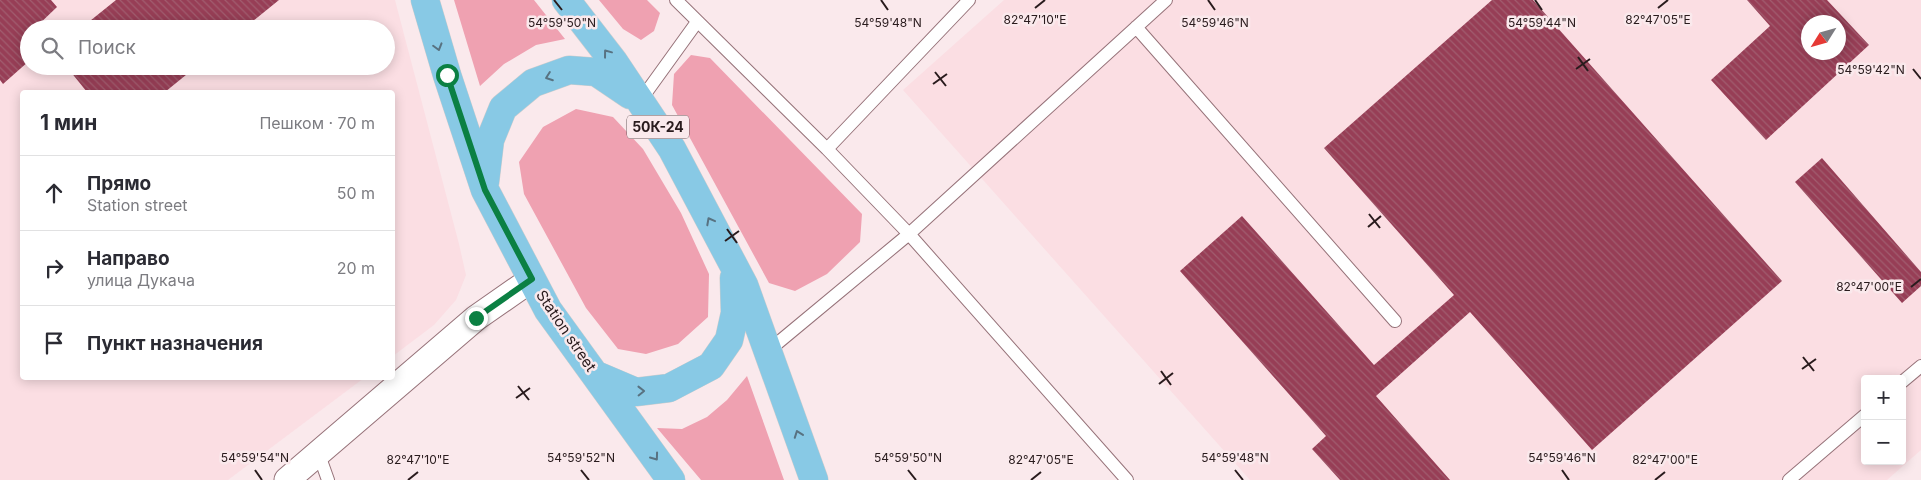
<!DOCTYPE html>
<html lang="ru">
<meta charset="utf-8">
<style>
body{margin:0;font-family:Inter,sans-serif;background:#f7f7f7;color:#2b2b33}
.controls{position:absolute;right:15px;bottom:15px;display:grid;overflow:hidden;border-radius:5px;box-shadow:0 2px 12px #0003}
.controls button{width:45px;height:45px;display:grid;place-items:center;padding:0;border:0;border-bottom:1px solid #e1e1e2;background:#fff;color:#2b2b33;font:25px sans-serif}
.compass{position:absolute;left:1801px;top:15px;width:45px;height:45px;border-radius:50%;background:#fff;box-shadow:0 2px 12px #0003;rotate:233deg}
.stop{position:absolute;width:15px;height:15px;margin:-11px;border:4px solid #0b8043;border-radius:50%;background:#fff}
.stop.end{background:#0b8043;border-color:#fff;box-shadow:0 1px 5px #0008}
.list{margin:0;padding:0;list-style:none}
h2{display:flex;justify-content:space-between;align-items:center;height:65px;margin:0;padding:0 20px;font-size:21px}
h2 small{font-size:16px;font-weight:400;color:#7c7c81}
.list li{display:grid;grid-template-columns:32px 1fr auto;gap:15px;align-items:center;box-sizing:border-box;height:75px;padding:0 20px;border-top:1px solid #e1e1e2}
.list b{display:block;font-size:19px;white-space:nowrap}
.list p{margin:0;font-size:16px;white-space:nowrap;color:#7c7c81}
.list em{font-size:16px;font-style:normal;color:#7c7c81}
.icon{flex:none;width:28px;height:28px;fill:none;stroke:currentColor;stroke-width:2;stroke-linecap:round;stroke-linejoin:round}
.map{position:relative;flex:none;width:1921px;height:480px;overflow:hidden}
.search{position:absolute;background:#fff;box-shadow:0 2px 12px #0003;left:20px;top:20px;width:375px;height:55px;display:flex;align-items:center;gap:12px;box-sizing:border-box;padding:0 18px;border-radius:28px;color:#7c7c81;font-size:19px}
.panel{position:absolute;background:#fff;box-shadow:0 2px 12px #0003;left:20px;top:90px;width:375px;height:290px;border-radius:5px}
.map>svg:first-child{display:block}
.built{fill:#fbdee3;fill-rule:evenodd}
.grass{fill:#efa1b1}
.building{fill:url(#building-back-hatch);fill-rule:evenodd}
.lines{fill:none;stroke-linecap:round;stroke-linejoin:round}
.lane-casing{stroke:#967279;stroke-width:14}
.street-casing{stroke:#967279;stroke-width:27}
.primary-casing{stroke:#d0cdcd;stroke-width:29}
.lane{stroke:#fff;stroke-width:12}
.street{stroke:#fff;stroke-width:25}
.primary{stroke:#88c9e5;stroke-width:28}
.oneway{stroke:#587281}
.route{stroke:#0b8043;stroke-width:6}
.ticks{fill:none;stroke:#291b1d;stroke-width:2}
.labels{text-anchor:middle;stroke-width:5;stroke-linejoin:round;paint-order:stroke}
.shield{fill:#fae9ec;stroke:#68595b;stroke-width:1}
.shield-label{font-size:14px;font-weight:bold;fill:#291b1d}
.street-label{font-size:15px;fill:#291b1d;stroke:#fae9ec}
.ticks-label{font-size:12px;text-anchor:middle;fill:#291b1d;stroke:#fae9ec;stroke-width:5;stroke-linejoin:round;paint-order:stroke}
</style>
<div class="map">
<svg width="1921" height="480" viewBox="0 0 1921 480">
<defs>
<pattern id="building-back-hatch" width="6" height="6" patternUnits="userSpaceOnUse" patternTransform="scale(1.25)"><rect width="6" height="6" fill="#973e56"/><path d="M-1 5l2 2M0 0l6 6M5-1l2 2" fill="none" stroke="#a15d6f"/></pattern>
</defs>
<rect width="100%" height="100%" fill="#fae9ec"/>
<path class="built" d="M0,0H395L459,244L466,275L456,300L434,325L393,356L392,92H22V378H364L228,480H0ZM29,29H386V66H29Z
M1004,0H1921V450L1887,480H1250L903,90ZM1808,22H1838V52H1808ZM1865,379H1902V461H1865Z"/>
<path class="grass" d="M454,0H534L565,39L536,45L504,64L480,86Z
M599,0H647L660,13L654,31L641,40L623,29Z
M691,55L710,58L862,214L860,242L827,274L795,291L769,283L672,105L674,74Z
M576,109L613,117L643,149L681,213L709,274L708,317L678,344L646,354L618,349L586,308L524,194L519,162L543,127Z
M747,376L784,480H701L657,428L682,429L707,417L727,400Z"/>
<path class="building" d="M0,0H51L57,7L34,29H29V61L3,84L0,80Z
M116,0H279L243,29H80Z
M1492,0H1533L1782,281L1592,450L1470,312L1376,396L1450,480H1340L1312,449L1326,436L1180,271L1242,216L1374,365L1454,295L1324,148Z
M1747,0H1827L1869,45L1766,140L1711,80L1770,26ZM1808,22H1838V52H1808Z
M66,66H197L165,92H87Z
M1822,158L1921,272V286L1902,303L1795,182Z"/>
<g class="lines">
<g class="lane-casing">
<path id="lane" d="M676,0L827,149L909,234L1127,480
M1136,27L1395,321
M640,101L697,22
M827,149L969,0
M768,351L909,234L1166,0
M1902,382L1921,366
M318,452L328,480
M1789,480L1865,415"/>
</g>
<g class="street-casing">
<path id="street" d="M287,480L476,318L532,279"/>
</g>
<g class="primary-casing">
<path id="primary" d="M425,0L447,75L485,190L548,310L671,480
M566,0L614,62L672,149L744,285L814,480
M485,182L490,140L503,108L533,83L569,70L596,72L630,95
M596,375L636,392L669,388L711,366L729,340L735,313L734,278"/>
</g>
<use href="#lane" class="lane"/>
<use href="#street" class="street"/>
<use href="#primary" class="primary"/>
</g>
<defs><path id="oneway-chevron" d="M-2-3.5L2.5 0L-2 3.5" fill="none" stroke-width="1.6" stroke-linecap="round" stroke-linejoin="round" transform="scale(1.25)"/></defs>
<g class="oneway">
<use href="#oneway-chevron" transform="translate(438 47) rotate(74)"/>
<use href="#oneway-chevron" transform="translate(607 53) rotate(-127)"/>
<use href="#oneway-chevron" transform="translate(549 77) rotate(160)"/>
<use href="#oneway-chevron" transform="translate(710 221) rotate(-118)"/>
<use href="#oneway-chevron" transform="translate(641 391) rotate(-1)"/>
<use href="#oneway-chevron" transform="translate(798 434) rotate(-110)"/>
<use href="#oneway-chevron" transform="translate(655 457) rotate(54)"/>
</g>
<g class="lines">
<path class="route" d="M447,75L485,190L532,279L476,318"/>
</g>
<path class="ticks" d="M554,0L562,10M881,0L888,10M1208,0L1215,10M1535,0L1542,10M1035,8L1045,0M1658,8L1668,0M1578,57L1588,71M1576,69L1590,59M1913,69L1921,79M935,72L946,86M933,84L947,74M1369,214L1380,228M1368,227L1381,216M727,229L737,243M725,241L739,231M1911,287L1921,279M1803,357L1814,371M1802,369L1816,359M1161,371L1171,385M1159,384L1173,373M518,386L529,400M516,398L530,388M255,470L262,480M581,470L589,480M908,470L916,480M1235,470L1243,480M1562,470L1569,480M408,480L418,472M1031,480L1041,472M1655,480L1665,472"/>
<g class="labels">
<rect class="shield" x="627" y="115.5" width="62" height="23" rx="4"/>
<g class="shield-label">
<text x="658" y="132">50К-24</text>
</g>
<g class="street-label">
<text transform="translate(566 331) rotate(56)" y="5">Station street</text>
</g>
</g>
<g class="ticks-label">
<text x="1035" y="24">82°47'10"E</text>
<text x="1658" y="24">82°47'05"E</text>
<text x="562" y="27">54°59'50"N</text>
<text x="888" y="27">54°59'48"N</text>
<text x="1215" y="27">54°59'46"N</text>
<text x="1542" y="27">54°59'44"N</text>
<text x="1871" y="74">54°59'42"N</text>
<text x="1869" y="291">82°47'00"E</text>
<text x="255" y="462">54°59'54"N</text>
<text x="581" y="462">54°59'52"N</text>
<text x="908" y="462">54°59'50"N</text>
<text x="1235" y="462">54°59'48"N</text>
<text x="1562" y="462">54°59'46"N</text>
<text x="418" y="464">82°47'10"E</text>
<text x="1041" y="464">82°47'05"E</text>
<text x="1665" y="464">82°47'00"E</text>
</g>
</svg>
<div class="controls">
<button>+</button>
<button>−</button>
</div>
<svg class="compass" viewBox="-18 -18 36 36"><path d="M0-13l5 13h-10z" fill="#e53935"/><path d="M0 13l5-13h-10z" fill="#7c7c81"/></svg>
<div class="stop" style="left:447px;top:75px"></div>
<div class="stop end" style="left:476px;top:318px"></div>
<div class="search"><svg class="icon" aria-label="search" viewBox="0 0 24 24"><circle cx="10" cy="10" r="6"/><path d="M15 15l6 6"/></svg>Поиск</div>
<section class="panel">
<h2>1 мин<small>Пешком · 70 m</small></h2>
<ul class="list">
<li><svg class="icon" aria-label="ahead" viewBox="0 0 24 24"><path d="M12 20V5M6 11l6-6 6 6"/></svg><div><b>Прямо</b><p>Station street</p></div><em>50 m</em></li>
<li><svg class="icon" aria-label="right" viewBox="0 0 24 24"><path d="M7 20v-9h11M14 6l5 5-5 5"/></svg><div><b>Направо</b><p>улица Дукача</p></div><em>20 m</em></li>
<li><svg class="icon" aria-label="arrive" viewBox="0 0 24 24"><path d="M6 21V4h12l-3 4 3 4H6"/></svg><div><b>Пункт назначения</b></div></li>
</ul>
</section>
</div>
